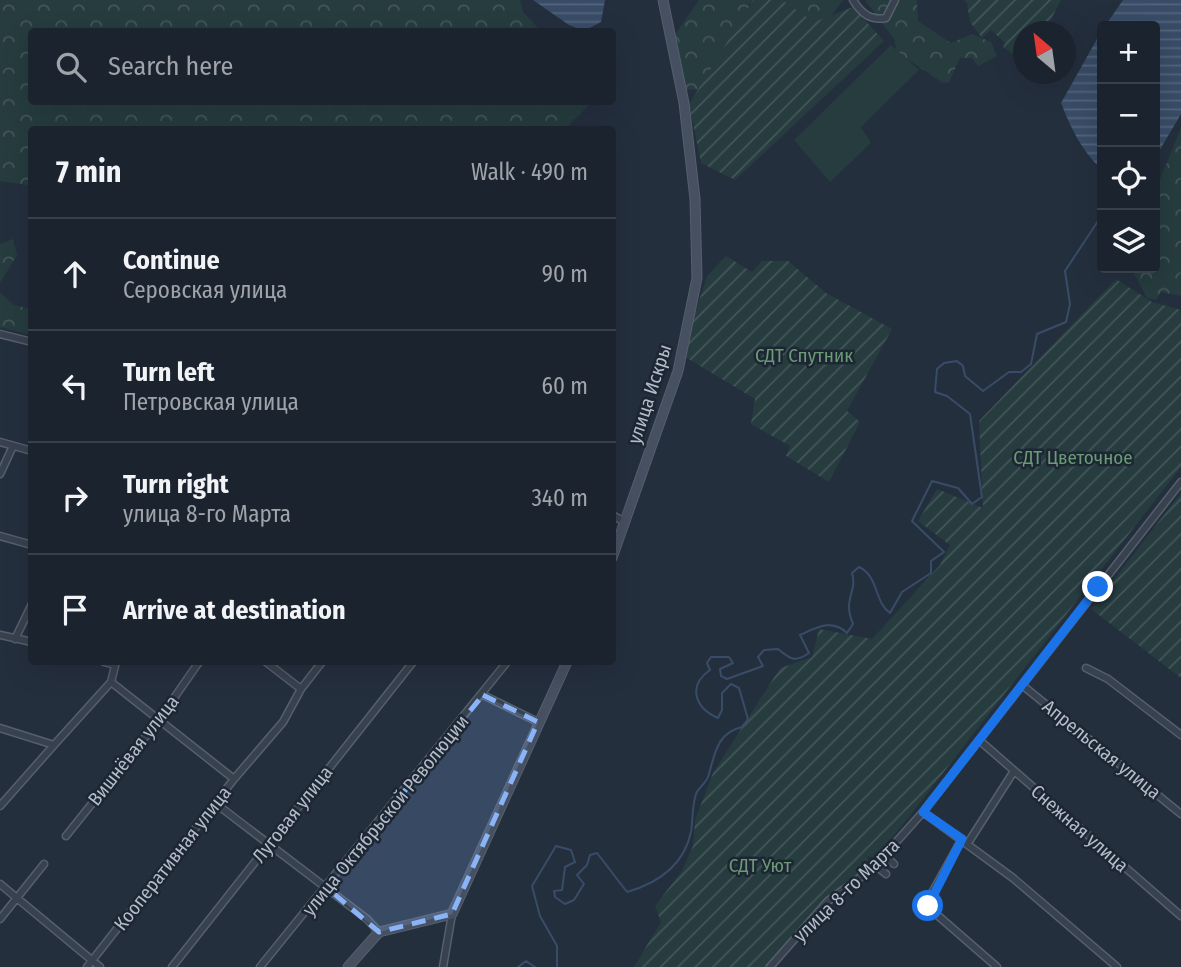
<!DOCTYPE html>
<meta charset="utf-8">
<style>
body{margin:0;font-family:"Fira Sans Condensed",sans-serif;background:#242b36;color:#f1f3f6}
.controls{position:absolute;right:21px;top:21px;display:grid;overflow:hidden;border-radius:7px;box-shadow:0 7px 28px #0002}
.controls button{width:63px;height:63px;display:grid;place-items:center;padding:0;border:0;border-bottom:2px solid #39404a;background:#1b232e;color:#f1f3f6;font:35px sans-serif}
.compass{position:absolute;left:1013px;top:21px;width:63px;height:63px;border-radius:50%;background:#1b232e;box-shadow:0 7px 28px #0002;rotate:331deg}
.stop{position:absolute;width:21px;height:21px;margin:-16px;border:5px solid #1a73e8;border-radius:50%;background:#fff}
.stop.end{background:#1a73e8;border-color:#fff;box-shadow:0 2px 7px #0008}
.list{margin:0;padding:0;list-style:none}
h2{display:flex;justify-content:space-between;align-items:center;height:91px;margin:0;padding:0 28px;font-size:30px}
h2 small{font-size:23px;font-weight:400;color:#a0a4aa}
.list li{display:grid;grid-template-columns:46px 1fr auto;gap:21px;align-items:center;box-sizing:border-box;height:112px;padding:0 28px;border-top:2px solid #39404a}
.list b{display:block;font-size:26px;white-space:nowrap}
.list p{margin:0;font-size:23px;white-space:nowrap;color:#a0a4aa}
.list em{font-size:23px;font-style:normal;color:#a0a4aa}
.icon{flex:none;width:38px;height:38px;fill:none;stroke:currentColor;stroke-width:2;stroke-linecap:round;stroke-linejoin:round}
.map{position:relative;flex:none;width:1181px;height:967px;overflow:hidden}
.search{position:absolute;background:#1b232e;box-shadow:0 7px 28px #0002;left:28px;top:28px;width:588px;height:77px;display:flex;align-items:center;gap:18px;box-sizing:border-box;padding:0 24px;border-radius:7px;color:#a0a4aa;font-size:26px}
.panel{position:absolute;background:#1b232e;box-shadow:0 7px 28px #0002;left:28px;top:126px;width:588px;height:539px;border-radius:7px}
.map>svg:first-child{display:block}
.forest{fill:url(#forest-crowns)}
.garden{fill:url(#garden-furrows)}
.pitch{fill:#263c3f}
.water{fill:url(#water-rules)}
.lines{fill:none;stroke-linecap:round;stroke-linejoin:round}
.stream{stroke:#394c67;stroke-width:2}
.street-casing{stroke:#565f6c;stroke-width:9}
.secondary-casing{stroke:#565f6c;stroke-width:11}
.street{stroke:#38414e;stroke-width:6}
.secondary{stroke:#465061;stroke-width:9}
.route{stroke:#1a73e8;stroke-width:9}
.marked{fill:#8ab4f8;fill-opacity:0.2;stroke:#8ab4f8;stroke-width:5;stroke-dasharray:14 9;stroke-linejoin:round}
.labels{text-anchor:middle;stroke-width:5;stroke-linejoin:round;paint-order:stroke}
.park-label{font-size:19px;fill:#6b9a76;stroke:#1d2633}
.street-label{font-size:19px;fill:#b4bcc9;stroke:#1d2633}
</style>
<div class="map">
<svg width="1181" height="967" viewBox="0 0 1181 967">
<defs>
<pattern id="forest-crowns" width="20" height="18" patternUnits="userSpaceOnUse" patternTransform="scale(1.75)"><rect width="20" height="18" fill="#263c3f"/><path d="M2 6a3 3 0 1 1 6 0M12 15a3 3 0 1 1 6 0" fill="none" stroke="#435659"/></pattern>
<pattern id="garden-furrows" width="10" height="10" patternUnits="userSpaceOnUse" patternTransform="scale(1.75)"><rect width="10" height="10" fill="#263c3f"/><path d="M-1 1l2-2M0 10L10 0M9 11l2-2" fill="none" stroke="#435659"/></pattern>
<pattern id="water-rules" width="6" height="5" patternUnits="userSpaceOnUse" patternTransform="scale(1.75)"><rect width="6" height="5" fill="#394c67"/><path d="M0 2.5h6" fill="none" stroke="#53647b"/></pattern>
</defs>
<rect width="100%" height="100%" fill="#242f3e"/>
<path class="forest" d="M0,0H520L523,12L541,31L32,32V102H592L564,130H32L31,183L27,185L0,181Z
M699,0H755L749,4L746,33L712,88L684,90L674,36Z
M769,0H843L821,30Z
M865,0H917L918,21L951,43L972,34L991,42L997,56L978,66L972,58H960L949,82L943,83L897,52L894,39Z
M1181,128V296L1161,292L1156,300L1147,298L1131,268H1155V231H1160L1159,182Z
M13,239L17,255L0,283V244Z
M0,293L14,305L31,309V335L0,327Z"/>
<path class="garden" d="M753,0H782L814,22L853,7L884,41L735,180L701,163L689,104Z
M964,0H1061L1045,31L1024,32L1023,61L1003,47L1005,43L991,30L982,38L970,22L967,3Z
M726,256L752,272L762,261H788L826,293L892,329L847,411L860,422L829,482L786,456L790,446L751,424L755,399L682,355L707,276Z
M1116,279L1152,302L1181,310V467L901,827L874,858L867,856L869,865L827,897L765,967H634L661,922L655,906L682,871L693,846L695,820L713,773L780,668L812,657L819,629L872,639L940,565L950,545L918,521L937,489L983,508L979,421Z
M1181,493V678L1091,609Z"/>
<path class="pitch" d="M891,45L919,70L861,127L871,143L830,182L794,140Z"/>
<path class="water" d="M533,0H605L601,22L584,31L569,25Z
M1123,0H1181V114L1155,158V26H1105Z
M1102,30V170C1082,151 1071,129 1061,103Z"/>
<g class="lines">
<path class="stream" d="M518,967L526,961L535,967
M557,967V946L540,916L532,886L556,846L571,850L575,862L565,867L562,890L554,891L555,897L565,904L574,900L584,884L577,875L587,865L590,855L597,853L627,892C658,883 684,865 691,832C693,820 692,805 696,794C698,788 706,783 708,777C715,755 716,733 742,727L748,719L739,688L731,684L722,693V710L718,718C695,708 687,686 710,670L707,663L711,657H729L733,663L720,669L721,676L727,679L763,666L758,657L764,650L778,649C790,659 795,663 809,653L800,635C816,628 832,618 847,633L853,624C842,598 858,592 852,573L859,567C879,576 874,602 890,613L902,592L931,573V561L944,552L912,521L932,481L958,488L972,504L982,497L970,414L947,396L935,392L937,369L944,363L957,361L963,366L965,376L983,391L1009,372H1021L1031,364L1037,334L1066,322L1070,304L1065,271L1102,215"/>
<g class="street-casing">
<path id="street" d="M853,0C861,13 870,21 886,18L895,0
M0,334L32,342
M0,442L32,451
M0,474L13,446
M612,515L625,522
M0,536L32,545
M0,635L32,642
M15,639L32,604
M104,662L115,665
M116,662L111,682L234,779
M266,662L301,689
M1086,668L1108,679L1181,735
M1022,685L1181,814
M483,695L538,722
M0,728L54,745L111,682
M979,740L1181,916
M215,803L367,919L379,932
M0,806L54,745
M923,812L1013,878L1117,967
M66,836L158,721L199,662
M962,839L928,900V907L997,967
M968,843L1014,771
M884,855L894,864
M875,865L886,874
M0,884L100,967
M0,919L44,864
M87,967L234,779L283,722L301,689L322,662
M172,967L413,662
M260,967L507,662
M443,967L452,914
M770,967L828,901L873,868L923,812L1181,482"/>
</g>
<g class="secondary-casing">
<path id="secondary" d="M612,558L678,371L697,278L695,199L684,103L663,0
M348,967L379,932L452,914L567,662"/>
</g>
<use href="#street" class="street"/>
<use href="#secondary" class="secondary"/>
</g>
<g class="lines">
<path class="route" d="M928,906L962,839L923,812L1098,587"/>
</g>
<path class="marked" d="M483,695L538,722L452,914L379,932L326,887Z"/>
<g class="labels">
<g class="park-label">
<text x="804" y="362">СДТ Спутник</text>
<text x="1073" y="464">СДТ Цветочное</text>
<text x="760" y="872">СДТ Уют</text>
</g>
<g class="street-label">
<text transform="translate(649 394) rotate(-72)" y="7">улица Искры</text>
<text transform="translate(1102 749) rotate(39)" y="7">Апрельская улица</text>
<text transform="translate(133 750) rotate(-52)" y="7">Вишнёвая улица</text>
<text transform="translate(292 814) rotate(-52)" y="7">Луговая улица</text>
<text transform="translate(385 815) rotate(-51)" y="7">улица Октябрьской Революции</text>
<text transform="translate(1080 828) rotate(41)" y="7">Снежная улица</text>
<text transform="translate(172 858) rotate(-52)" y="7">Кооперативная улица</text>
<text transform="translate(846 890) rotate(-44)" y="7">улица 8-го Марта</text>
</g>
</g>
</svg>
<div class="controls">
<button>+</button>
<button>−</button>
<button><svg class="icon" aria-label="locate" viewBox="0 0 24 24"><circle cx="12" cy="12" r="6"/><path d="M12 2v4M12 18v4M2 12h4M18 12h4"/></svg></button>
<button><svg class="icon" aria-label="layers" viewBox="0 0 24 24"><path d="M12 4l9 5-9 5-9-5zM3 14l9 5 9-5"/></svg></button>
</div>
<svg class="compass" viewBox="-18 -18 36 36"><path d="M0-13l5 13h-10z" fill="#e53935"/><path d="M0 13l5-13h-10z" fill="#a0a4aa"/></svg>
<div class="stop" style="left:928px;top:906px"></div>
<div class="stop end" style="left:1098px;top:587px"></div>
<div class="search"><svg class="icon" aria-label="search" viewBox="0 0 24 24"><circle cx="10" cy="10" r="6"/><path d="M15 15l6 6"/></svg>Search here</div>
<section class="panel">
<h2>7 min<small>Walk · 490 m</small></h2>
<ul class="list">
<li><svg class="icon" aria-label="ahead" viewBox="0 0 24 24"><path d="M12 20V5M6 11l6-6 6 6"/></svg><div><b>Continue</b><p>Серовская улица</p></div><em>90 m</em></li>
<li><svg class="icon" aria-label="left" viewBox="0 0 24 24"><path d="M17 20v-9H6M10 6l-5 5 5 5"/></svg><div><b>Turn left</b><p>Петровская улица</p></div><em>60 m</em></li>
<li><svg class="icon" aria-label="right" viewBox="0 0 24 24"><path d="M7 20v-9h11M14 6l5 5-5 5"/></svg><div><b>Turn right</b><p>улица 8-го Марта</p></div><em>340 m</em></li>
<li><svg class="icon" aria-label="arrive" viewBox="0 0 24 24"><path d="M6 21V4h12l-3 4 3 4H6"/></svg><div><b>Arrive at destination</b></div></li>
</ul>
</section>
</div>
